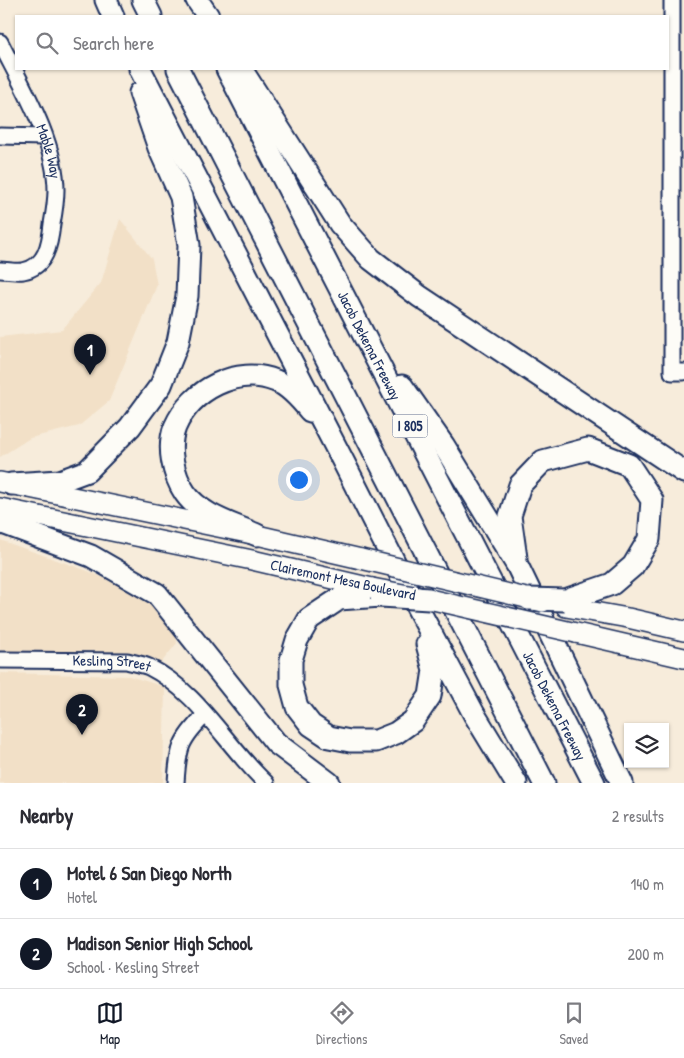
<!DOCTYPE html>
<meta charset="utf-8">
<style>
body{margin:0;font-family:"Patrick Hand",sans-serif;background:#f7f7f7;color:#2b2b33}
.controls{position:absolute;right:15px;bottom:15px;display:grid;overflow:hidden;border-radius:0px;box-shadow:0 1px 4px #0004}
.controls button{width:45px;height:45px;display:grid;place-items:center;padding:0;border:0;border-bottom:1px solid #e1e1e2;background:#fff;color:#2b2b33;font:25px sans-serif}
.you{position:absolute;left:298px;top:479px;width:18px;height:18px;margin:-12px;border:4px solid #fff;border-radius:50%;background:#1a73e8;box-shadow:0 0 0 8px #1a73e833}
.badge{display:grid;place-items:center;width:32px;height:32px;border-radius:50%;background:#111827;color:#fff;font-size:16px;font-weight:700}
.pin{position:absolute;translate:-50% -41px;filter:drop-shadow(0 1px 2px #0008)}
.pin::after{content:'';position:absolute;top:26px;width:18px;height:15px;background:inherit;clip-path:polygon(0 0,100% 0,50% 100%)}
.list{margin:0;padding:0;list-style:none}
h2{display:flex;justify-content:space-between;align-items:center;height:65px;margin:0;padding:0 20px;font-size:21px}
h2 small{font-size:16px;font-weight:400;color:#7c7c81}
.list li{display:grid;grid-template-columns:32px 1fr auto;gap:15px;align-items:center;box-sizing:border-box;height:70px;padding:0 20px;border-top:1px solid #e1e1e2}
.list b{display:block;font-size:19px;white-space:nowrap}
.list p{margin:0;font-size:16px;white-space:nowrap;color:#7c7c81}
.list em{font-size:16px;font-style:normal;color:#7c7c81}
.icon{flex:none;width:28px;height:28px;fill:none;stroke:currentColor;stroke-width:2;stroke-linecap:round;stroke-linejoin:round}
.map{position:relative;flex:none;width:684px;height:783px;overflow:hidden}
.search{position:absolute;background:#fff;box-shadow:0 1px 4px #0004;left:15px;right:15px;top:15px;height:55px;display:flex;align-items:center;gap:12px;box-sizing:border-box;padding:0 18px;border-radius:0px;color:#7c7c81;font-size:19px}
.sheet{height:205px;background:#fff}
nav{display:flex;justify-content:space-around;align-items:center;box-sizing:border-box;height:70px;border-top:1px solid #e1e1e2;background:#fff;font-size:14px;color:#7c7c81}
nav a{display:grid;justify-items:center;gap:2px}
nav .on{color:#111827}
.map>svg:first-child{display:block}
.built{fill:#f2e0c7}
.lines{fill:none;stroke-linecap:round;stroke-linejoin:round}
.minor-casing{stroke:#1b2f5e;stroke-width:19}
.major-casing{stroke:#1b2f5e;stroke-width:22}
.highway-casing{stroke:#1b2f5e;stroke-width:25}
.minor{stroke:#fdfcf7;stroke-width:15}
.major{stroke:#fdfcf7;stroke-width:19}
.highway{stroke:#fdfcf7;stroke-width:21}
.major-bridge-casing{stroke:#1b2f5e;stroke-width:22;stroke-linecap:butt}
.highway-bridge-casing{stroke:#1b2f5e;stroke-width:25;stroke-linecap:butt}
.major-bridge{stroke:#fdfcf7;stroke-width:19}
.highway-bridge{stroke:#fdfcf7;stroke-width:21}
.labels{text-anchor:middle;stroke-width:4.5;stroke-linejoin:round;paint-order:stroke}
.shield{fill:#fdfcf7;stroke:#5f6c8c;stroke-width:1}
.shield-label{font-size:14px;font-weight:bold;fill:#1b2f5e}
.street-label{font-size:15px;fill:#1b2f5e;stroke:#fdfcf7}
</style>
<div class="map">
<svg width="684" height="783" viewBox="0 0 684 783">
<rect width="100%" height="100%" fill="#f7ecdb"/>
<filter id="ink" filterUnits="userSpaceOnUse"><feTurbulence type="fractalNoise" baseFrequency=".02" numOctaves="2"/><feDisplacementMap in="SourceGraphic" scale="10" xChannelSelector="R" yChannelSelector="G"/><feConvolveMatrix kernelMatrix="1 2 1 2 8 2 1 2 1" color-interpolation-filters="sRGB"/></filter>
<g filter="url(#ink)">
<path class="built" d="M120,219L152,259L157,285L109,401L79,426L30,438L0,457V337L62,330L101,283Z
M0,540L88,571L138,593L175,626L177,643L161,663L103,661L50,653L0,652Z
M0,673L129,676L165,687L163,783H0Z"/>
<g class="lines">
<g class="minor-casing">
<g id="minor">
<path d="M672,0V372H684"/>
<path id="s1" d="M0,42C21,84 56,142 56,190C56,201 54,213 52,224C50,244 46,267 23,271C16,272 7,270 0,270"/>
<path d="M0,136L44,137"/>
<path id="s2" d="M0,660L127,661C134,663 142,664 149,667C199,692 226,746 266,783"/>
<path d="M176,783C178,748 180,740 205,715"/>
</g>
</g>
<g class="major-casing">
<path id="major" d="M0,482L257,535L361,559
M0,508L252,560L372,588
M566,607L628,618L684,631
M576,633L684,658"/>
</g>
<g class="highway-casing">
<g id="highway">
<path d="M106,0L113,16"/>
<path d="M143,0L151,16"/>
<path d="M197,0L208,16"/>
<path d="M140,69L342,459L416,605L474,714L516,783"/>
<path d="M178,69L544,783"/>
<path id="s3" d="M227,69L594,783"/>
<path d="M241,69L340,224L371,259L419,296L684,472"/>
<path d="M402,386L444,446L517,565L622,783"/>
<path d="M11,484L60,481L87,471L130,427L161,385L178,342L187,296L189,245L181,197L159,148L140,93"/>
<path d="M0,522L91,556L157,594L276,743L329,783"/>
<path d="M257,535C233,524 201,516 185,493C173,475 167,447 175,427C191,390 237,365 276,381C289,386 302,401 310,411"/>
<path d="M516,558L510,516L520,485L543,461L588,449L629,465L652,500L649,539L633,566L612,584L565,600"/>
<path d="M381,596L339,599L309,619L297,640L291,660V685L297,707L311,725L329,737L350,741H376L396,733L413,721L430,696L434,670L427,644"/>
</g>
</g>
<use href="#minor" class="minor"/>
<use href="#major" class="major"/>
<use href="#highway" class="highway"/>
<g class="major-bridge-casing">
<path id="major-bridge" d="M361,559L543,602
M372,588L429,599L576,633"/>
</g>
<g class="highway-bridge-casing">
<path id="highway-bridge" d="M381,596L429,599
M529,599L565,600"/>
</g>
<use href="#major-bridge" class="major-bridge"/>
<use href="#highway-bridge" class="highway-bridge"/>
</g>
</g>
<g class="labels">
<rect class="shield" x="392.5" y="414.5" width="35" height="23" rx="4"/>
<g class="shield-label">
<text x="410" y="431">I 805</text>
</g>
<g class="street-label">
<text dy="5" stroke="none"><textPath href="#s1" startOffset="120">Mable Way</textPath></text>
<text dy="5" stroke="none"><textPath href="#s3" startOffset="311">Jacob Dekema Freeway</textPath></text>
<text transform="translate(343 580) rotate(12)" y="5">Clairemont Mesa Boulevard</text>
<text dy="5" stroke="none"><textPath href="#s2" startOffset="112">Kesling Street</textPath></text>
<text dy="5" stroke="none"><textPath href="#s3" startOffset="716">Jacob Dekema Freeway</textPath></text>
</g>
</g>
</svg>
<div class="controls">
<button><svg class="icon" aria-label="layers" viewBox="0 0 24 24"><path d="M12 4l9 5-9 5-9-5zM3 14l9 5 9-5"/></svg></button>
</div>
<div class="you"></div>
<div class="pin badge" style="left:90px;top:375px">1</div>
<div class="pin badge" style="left:82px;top:735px">2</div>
<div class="search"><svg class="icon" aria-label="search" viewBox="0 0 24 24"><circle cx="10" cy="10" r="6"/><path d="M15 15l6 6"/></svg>Search here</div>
</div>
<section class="sheet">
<h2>Nearby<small>2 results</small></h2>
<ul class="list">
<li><span class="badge">1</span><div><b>Motel 6 San Diego North</b><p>Hotel</p></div><em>140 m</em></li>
<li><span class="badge">2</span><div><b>Madison Senior High School</b><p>School · Kesling Street</p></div><em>200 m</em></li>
</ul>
</section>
<nav>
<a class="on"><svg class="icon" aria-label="map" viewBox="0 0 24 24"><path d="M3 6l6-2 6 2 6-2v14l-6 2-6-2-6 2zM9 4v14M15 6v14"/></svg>Map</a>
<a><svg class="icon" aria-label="directions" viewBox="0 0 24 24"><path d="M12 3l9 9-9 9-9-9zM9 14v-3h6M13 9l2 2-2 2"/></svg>Directions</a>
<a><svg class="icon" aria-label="saved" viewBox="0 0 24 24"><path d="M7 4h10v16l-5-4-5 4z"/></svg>Saved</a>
</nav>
